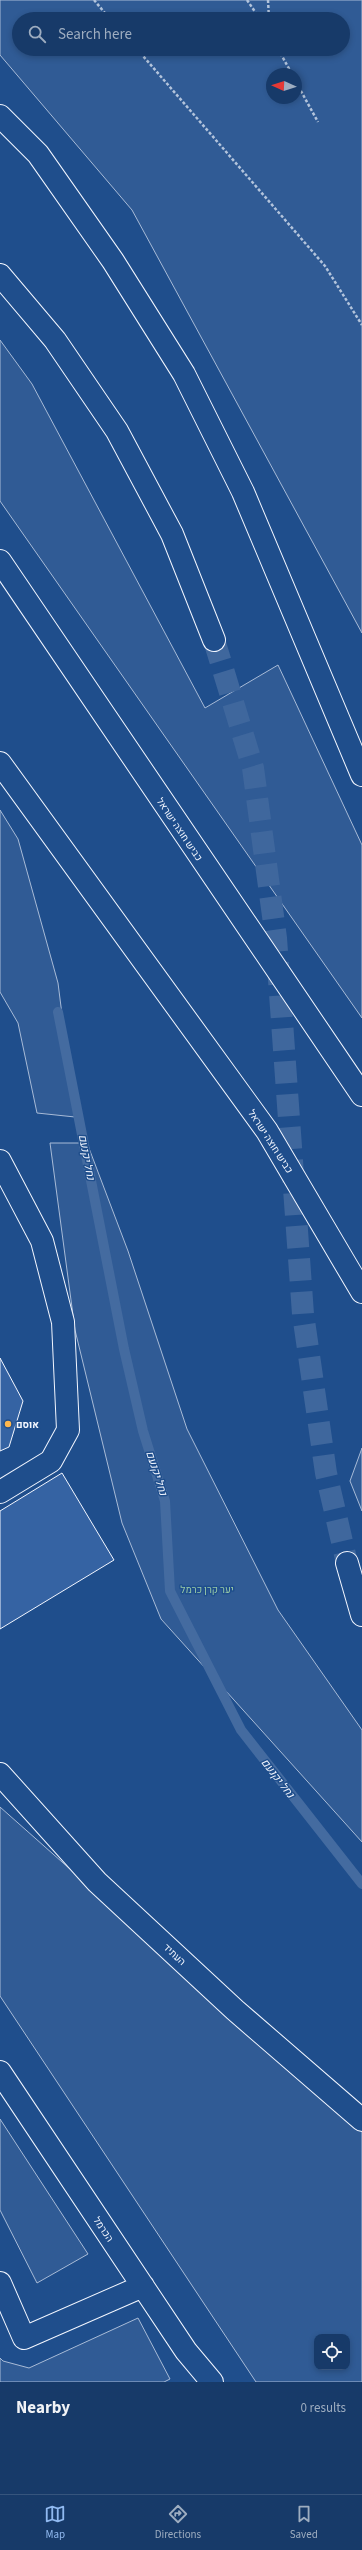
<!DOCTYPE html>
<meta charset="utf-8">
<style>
body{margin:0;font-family:"Source Sans 3",Heebo,sans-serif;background:#244571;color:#f1f3f6}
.controls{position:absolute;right:12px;bottom:12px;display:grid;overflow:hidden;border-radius:8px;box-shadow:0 2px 6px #0003}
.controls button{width:36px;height:36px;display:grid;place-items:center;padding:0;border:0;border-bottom:1px solid #36547d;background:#173a69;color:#f1f3f6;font:20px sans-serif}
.compass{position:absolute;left:266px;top:68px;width:36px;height:36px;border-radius:50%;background:#173a69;box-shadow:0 2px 6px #0003;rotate:273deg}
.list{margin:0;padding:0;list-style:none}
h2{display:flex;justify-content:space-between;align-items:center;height:52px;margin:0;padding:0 16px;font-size:17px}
h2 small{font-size:13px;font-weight:400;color:#9eadc0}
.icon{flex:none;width:22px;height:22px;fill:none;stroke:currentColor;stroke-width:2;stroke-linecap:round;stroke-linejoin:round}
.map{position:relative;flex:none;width:362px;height:2382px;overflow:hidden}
.search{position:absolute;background:#173a69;box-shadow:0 2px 6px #0003;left:12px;right:12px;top:12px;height:44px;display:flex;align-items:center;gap:10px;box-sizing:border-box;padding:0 14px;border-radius:22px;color:#9eadc0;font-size:15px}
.sheet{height:112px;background:#173a69}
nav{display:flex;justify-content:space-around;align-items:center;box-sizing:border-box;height:56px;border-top:1px solid #36547d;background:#173a69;font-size:11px;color:#9eadc0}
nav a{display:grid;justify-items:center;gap:2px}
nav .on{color:#90b9f0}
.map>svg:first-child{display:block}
.built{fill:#305b95;stroke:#a8bbd7;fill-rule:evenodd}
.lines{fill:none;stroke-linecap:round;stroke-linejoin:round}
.stream{stroke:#446ba0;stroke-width:10}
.building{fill:#3563a3;stroke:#f2f6ff}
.highway-tunnel{stroke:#3f679d;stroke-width:22;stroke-dasharray:22 11;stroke-linecap:butt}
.minor-casing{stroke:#f2f6ff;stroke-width:24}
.highway-casing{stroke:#f2f6ff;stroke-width:24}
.path{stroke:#b3c4dc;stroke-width:2.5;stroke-dasharray:3 2;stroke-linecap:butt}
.minor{stroke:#1f4e8c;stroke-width:22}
.highway{stroke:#1f4e8c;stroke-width:22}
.poi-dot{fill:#ffb74d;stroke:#1f4e8c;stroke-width:1.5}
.labels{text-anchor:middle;stroke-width:3;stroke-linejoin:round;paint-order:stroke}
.street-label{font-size:10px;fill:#f2f6ff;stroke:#1f4e8c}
.poi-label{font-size:10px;font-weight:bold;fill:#f2f6ff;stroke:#1f4e8c;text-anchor:start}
.park-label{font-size:10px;fill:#97c8a6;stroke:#1f4e8c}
.water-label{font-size:11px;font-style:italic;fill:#f2f6ff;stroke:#1f4e8c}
</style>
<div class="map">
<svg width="362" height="2382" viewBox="0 0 362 2382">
<rect width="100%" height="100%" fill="#1f4e8c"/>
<path class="built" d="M0,0H362V633L132,210L0,55ZM19,19H343V49H19ZM272,74H296V98H272Z
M0,340L32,384L205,708L278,665L362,845V1018L0,501Z
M0,810L18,839L58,983L75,1117L37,1113L18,1023L0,992Z
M50,1143H87L128,1251L187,1429L278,1610L362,1730V1842L161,1619L122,1523L75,1330Z
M362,1448V1511L350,1481Z
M0,1807L362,2128V2382H256L0,1996ZM317,2337H347V2367H317Z
M0,2119L88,2254L37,2283L0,2210Z
M138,2318L170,2379L164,2382H0V2358L3,2361L29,2368Z"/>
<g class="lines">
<path class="stream" d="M58,1012L124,1349L143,1431L165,1501L170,1591L241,1730L362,1884"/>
</g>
<path class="building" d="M0,1358L23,1401L9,1447L0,1451Z
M62,1473L114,1560L0,1629V1511Z"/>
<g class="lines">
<path class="highway-tunnel" d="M214,640L253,768L276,938L303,1314L326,1473L347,1563"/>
<g class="minor-casing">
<path id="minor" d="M0,1161L42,1241L63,1322L68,1430L51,1461L0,1492
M0,1774L97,1882L235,2010L362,2120
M0,2072L186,2351L212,2382
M0,2283L24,2338L143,2286"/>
</g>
<g class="highway-casing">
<path id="highway" d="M0,116L38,154L113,261L184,374L243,492L362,775
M0,275L55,340L117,431L172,534L214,640
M0,561L362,1095
M0,763L267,1131L362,1292
M347,1563L362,1615"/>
</g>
<path class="path" d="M94,0L110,19
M247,0L260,19
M268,0L269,19
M137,49L325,266L362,325
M278,49L292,74
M296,82L318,122"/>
<use href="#minor" class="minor"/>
<use href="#highway" class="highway"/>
</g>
<circle class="poi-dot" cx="8" cy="1424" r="4"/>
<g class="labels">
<g class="street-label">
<text transform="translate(180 829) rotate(56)" y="4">כביש חוצה ישראל</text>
<text transform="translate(271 1141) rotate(57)" y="4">כביש חוצה ישראל</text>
<text transform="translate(175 1954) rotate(43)" y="4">העתיד</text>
<text transform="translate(104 2229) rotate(56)" y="4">הכרמל</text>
</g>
<g class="poi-label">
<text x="16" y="1428">אוסם</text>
</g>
<g class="park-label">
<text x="207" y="1593">יער קרן כרמל</text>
</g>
<g class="water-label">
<text transform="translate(87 1157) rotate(79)" y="4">נחל יקנעם</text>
<text transform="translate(157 1473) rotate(72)" y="4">נחל יקנעם</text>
<text transform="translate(278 1778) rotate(52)" y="4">נחל יקנעם</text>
</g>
</g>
</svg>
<div class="controls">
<button><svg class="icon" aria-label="locate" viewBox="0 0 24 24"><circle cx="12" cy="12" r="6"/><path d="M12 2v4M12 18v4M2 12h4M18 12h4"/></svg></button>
</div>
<svg class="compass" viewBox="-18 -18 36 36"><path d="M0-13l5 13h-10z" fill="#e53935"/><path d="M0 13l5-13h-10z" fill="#9eadc0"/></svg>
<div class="search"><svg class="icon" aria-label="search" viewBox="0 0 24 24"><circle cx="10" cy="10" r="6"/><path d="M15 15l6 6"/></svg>Search here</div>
</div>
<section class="sheet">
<h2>Nearby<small>0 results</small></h2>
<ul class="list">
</ul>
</section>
<nav>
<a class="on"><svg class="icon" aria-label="map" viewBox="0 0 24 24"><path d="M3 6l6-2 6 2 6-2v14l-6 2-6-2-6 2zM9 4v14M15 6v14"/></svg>Map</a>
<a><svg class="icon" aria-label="directions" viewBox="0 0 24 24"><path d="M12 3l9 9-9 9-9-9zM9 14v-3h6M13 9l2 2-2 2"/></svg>Directions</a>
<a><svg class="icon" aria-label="saved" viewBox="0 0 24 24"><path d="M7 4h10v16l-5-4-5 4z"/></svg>Saved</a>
</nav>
